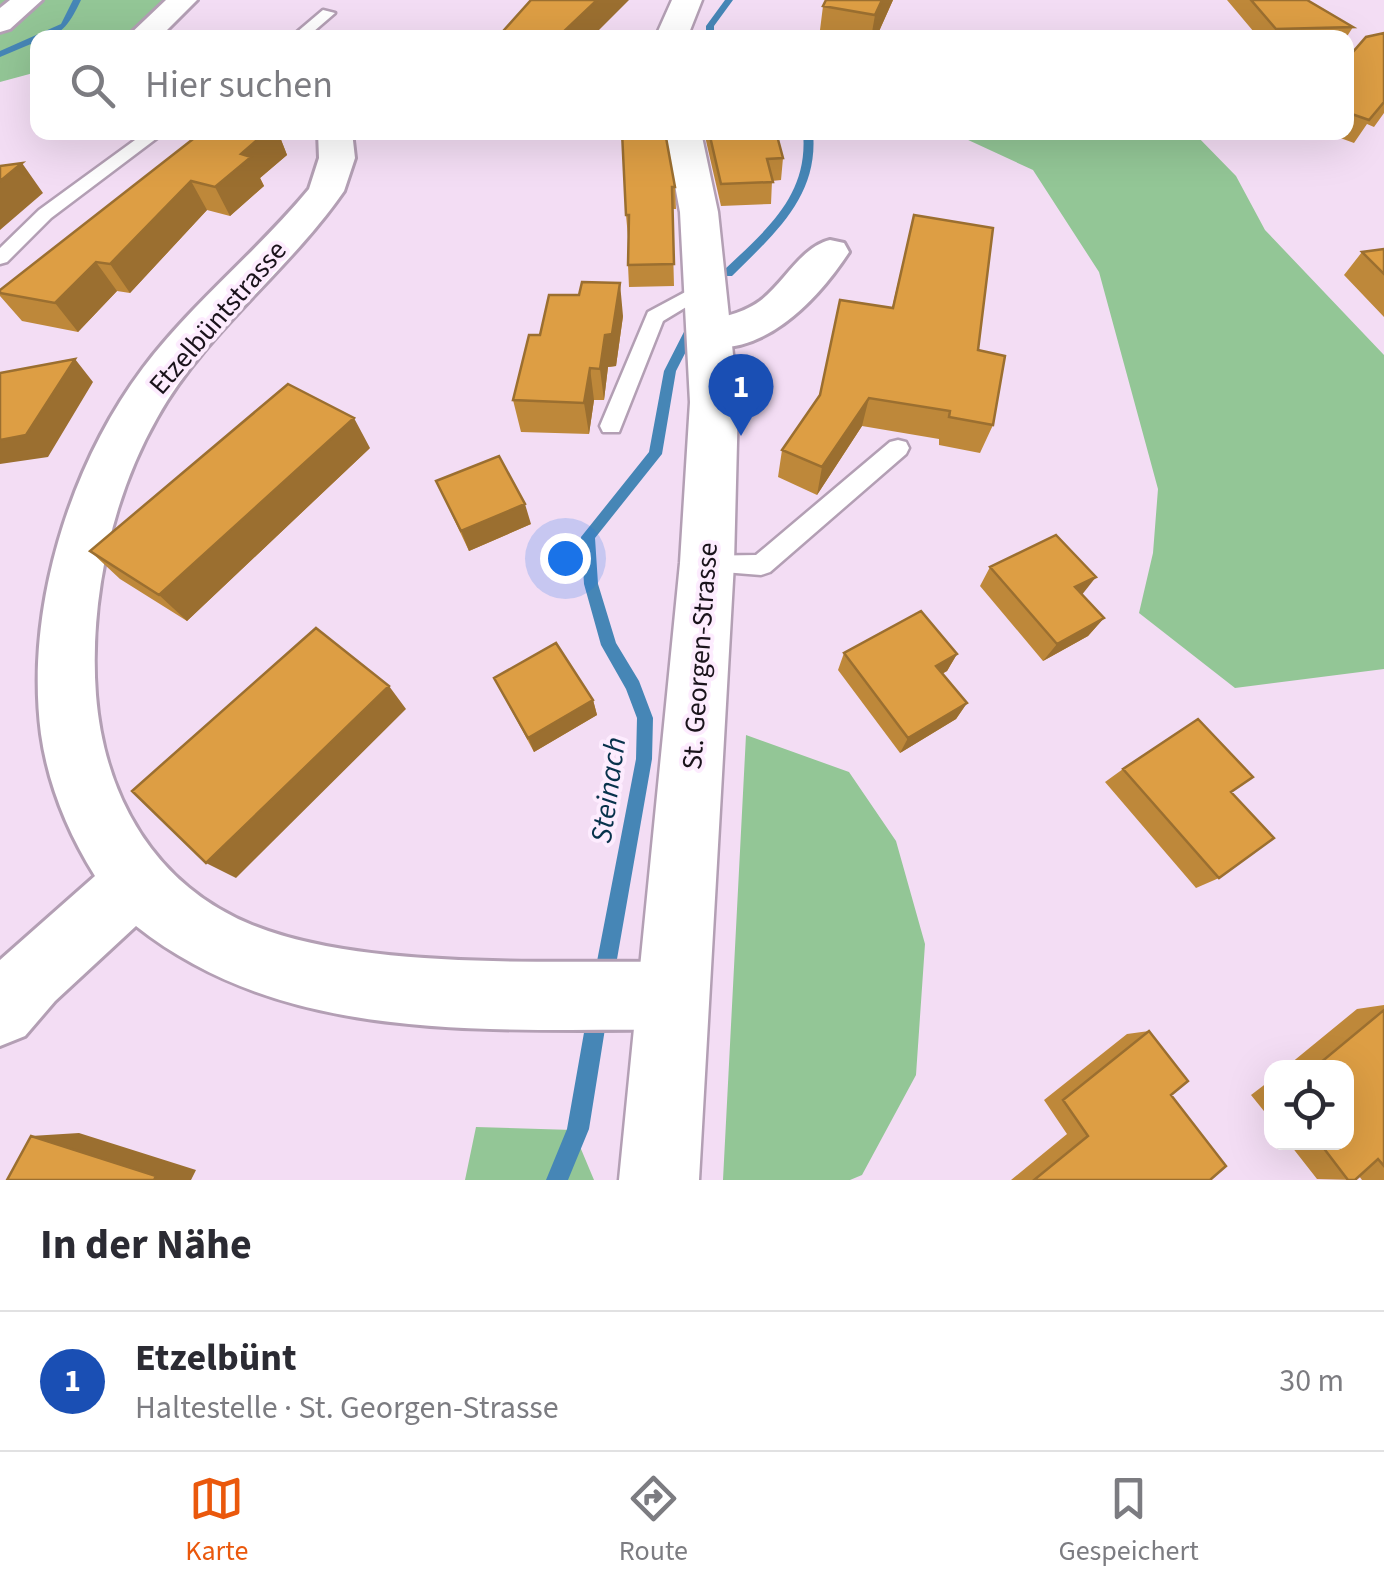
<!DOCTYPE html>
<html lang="de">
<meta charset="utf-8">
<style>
body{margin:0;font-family:"Source Sans 3",sans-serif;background:#f2f2f3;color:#2b2b33}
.controls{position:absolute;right:30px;bottom:30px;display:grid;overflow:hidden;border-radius:20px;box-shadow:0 10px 40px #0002}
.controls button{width:90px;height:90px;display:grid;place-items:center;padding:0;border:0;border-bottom:2px solid #e1e1e2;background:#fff;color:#2b2b33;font:50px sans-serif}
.you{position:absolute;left:565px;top:558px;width:35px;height:35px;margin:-25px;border:8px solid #fff;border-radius:50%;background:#1a73e8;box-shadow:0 0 0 15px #1a73e833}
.badge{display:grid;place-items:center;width:65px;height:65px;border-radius:50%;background:#ea580c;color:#fff;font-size:32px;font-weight:700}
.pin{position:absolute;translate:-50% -82px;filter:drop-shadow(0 2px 5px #0008)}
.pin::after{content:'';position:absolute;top:52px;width:35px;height:30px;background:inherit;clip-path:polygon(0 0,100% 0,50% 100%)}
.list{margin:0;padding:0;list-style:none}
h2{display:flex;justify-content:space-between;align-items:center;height:130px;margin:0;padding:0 40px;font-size:42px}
h2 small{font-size:32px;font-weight:400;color:#7c7c81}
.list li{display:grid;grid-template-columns:65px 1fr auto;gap:30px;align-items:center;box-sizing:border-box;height:140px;padding:0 40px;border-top:2px solid #e1e1e2}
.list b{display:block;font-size:38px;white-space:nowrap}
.list p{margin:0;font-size:32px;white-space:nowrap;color:#7c7c81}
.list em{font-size:32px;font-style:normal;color:#7c7c81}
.icon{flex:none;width:55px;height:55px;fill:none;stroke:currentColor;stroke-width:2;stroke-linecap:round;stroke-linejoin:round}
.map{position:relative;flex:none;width:1384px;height:1180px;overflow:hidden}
.search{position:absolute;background:#fff;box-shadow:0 10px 40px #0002;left:30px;right:30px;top:30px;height:110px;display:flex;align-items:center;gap:25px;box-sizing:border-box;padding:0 35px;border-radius:20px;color:#7c7c81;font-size:38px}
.sheet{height:270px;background:#fff}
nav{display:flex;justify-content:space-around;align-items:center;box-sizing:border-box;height:140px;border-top:2px solid #e1e1e2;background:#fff;font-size:28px;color:#7c7c81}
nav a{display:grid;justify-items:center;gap:5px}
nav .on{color:#ea580c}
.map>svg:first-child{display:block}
.green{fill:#93c696}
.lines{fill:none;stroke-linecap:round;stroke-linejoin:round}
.stream{fill:#4686b6;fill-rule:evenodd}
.service-casing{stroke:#b39fb4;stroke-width:5}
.minor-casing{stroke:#b39fb4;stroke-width:6}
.tertiary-casing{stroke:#b39fb4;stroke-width:5}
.service{fill:#fff;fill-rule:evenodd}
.minor{fill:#fff;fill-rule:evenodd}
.tertiary{fill:#fff;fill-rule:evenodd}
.wall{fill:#be883a}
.shaded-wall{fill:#9b6f30}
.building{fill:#dd9e44;stroke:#9b6f30;stroke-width:2.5}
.labels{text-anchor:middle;stroke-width:8;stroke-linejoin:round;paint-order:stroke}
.street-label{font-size:28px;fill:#1a131b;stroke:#fdecfe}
.water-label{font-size:30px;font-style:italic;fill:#07324b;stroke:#fdecfe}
</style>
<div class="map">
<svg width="1384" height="1180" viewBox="0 0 1384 1180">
<rect width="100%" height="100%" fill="#f3ddf4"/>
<path class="green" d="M0,0H174L135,37L38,38L37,72L0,82Z
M953,133H1194L1236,176L1265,230L1384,355V669L1235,688L1139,613L1153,553L1158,489L1099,272L1033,170Z
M746,735L849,772L896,841L925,944L916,1075L862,1175L850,1180H723Z
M476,1127L573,1130L594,1180H465Z"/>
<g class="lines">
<path class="stream" d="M73,0H81C71,20 63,38 38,38V41L0,57V51L61,24Z
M725,0H733L714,26V38H706V26Z
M803,132H813C819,197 774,234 732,276H724V270C766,230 809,196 803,132Z
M695,318L701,322L676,371L662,454L595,538L598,584L616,643L639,681L653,718L652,759L613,982L610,989L603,992L596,989L593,982L636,759L637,718L626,689L601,645L584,584L581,537L649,452L664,371L689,322Z
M598,1000L605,1003L608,1010L589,1129L568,1180H546L567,1129L588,1010L591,1003Z"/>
<g class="service-casing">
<path id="service" d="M323,10L335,13L306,38H290Z
M146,132H165L51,218L7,262L0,264V248L39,210Z
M704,282L711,284V292L663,321L619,432H603L600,426L648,312Z
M898,440L906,442L909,448L906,454L770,572L761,575L698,570L695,563L698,556L756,555L890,442Z"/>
</g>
<g class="minor-casing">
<path id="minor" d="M10,0H42L10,29L0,32V8Z
M166,0H197L159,38H126Z
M318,132H352L355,158L344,191C288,272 205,332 157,418C111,499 89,602 96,695C104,796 154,885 252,925C366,971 549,960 672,962L696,972L706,996L696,1020L672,1030C490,1028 287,1046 136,926L55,1001L25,1036L0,1046V960L95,876C68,833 48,784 41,734C25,610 69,467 143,368C192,303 257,252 309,189L319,158Z
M830,240L844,243L849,252C817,301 759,363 694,344L688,334L694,324C718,317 739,316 760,301C784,283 801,247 830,240Z"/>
</g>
<g class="tertiary-casing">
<path id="tertiary" d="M672,0H702L687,38H655Z
M665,132H701L718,212L738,402L734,563L699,1180H619L680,563L690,402L680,212Z"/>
</g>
<use href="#service" class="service"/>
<use href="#minor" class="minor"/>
<use href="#tertiary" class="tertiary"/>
</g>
<path class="wall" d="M893,0L876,38H819L823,6Z
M1227,0H1307L1353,27L1346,38H1259Z
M1384,33V113L1374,127L1367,124L1354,143L1324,132H1346V60Z
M202,132H278L287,155L260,178L264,186L230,216L207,210L130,293L117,291L78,332L22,321L0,296V290Z
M620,132H665L675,187L676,209H672L674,286L629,287L628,265V237L626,215L623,145Z
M704,132H789V136L777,137L783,158L781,180L772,181L771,204L721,206Z
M914,215L978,350L993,425L980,453L939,445V439L862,426L817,495L778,477L782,450L892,308Z
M1384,249V317L1344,275L1362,252Z
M623,316L616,366L608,367L604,400H594L589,434L521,432L513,400Z
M370,448L187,621L120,579L90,551Z
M436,481L531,524L469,551Z
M990,567L1082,595L1104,618L1088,636L1043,661L980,586Z
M844,653L957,654L947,671L942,674L967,703L956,719L900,753L838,670Z
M494,678L593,700L597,715L534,752Z
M1123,769L1231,792L1219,878L1196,888L1105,782Z
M1384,1005V1180H1362L1359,1176L1355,1180L1317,1179L1288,1142H1346V1068H1285L1357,1009Z
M1149,1031L1171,1095L1210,1180H1011L1067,1134L1044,1100L1127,1034Z
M1272,1079V1121L1251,1095Z"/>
<path class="shaded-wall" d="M597,0H629L591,38H557Z
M882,0H893L876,38H871L875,15Z
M266,132H278L287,155L260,178L264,186L230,216L215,187L241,154Z
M22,163L43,193L0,230V181Z
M191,181L207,210L130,293L110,264Z
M96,262L117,291L78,332L55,303Z
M620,283L623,316L616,366L608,367L604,400L600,369L605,335Z
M75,359L93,382L48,457L0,464V440Z
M590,368L594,400L589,434L584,403Z
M869,398L862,426L817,495L822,467Z
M354,418L370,448L187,621L159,595Z
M525,504L531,524L469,551L461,531Z
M1096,577L1081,596L1075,587Z
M1104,618L1088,636L1043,661L1057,644Z
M957,654L947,671L926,682L936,666Z
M389,686L406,709L236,878L206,863Z
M593,700L597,715L534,752L528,738Z
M967,703L956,719L900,753L908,738Z
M79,1133L196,1170L191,1180H154L31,1136Z"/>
<path class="building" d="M531,0H597L557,38H497Z
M826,0H882L875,15L823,6Z
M1251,0H1307L1353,27L1276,29Z
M1384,33V102L1369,120L1346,112V60L1366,37Z
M202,132H266L241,154L251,157L215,187L191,181L110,264L96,262L55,303L0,293V290Z
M622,132H665L675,187H672L674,264L628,265L629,215H626Z
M709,132H776L783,158L767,159L773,182L721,184Z
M22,163L0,181V166Z
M914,215L993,228L978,350L1005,356L993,425L949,417L950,411L869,398L822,467L782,450L820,395L840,300L893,308Z
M1384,249V274L1362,252Z
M582,282L620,283L612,334L605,335L600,369L590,368L584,403L513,400L529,335H540L549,295H579Z
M75,359L26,435L0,440V373Z
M288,384L354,418L159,595L90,551Z
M499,456L525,504L461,531L436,481Z
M1056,535L1096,577L1075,587L1104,618L1057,644L990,567Z
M921,611L957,654L936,666L967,703L908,738L844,653Z
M316,628L389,686L206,863L132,791Z
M556,643L593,700L528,738L494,678Z
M1198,719L1253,777L1231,792L1274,838L1219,878L1123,769Z
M1384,1010V1166L1378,1159L1355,1180H1348L1319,1142H1346V1068H1314Z
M1149,1031L1188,1081L1171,1095L1226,1166L1210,1180H1034L1088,1136L1063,1100Z
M31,1136L156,1176L154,1180H7Z"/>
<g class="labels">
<g class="street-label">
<text transform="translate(217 317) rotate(-49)" y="10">Etzelbüntstrasse</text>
<text transform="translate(699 656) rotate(-86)" y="10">St. Georgen-Strasse</text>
</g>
<g class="water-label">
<text transform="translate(608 790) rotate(-82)" y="10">Steinach</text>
</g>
</g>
</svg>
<div class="controls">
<button><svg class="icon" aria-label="locate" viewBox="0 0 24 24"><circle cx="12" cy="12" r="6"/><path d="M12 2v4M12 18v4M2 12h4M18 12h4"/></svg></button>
</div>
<div class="you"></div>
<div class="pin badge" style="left:741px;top:436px;background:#1a4fb4">1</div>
<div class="search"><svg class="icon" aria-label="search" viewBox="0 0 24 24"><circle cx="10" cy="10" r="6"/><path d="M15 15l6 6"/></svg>Hier suchen</div>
</div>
<section class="sheet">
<h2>In der Nähe<small></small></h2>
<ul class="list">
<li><span class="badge" style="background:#1a4fb4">1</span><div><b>Etzelbünt</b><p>Haltestelle · St. Georgen-Strasse</p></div><em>30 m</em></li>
</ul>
</section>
<nav>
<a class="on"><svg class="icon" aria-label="map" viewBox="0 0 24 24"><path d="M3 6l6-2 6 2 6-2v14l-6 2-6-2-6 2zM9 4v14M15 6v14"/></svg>Karte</a>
<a><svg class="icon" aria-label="directions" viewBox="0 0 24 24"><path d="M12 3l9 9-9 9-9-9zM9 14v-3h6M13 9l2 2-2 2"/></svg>Route</a>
<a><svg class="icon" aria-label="saved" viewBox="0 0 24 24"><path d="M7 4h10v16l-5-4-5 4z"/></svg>Gespeichert</a>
</nav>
